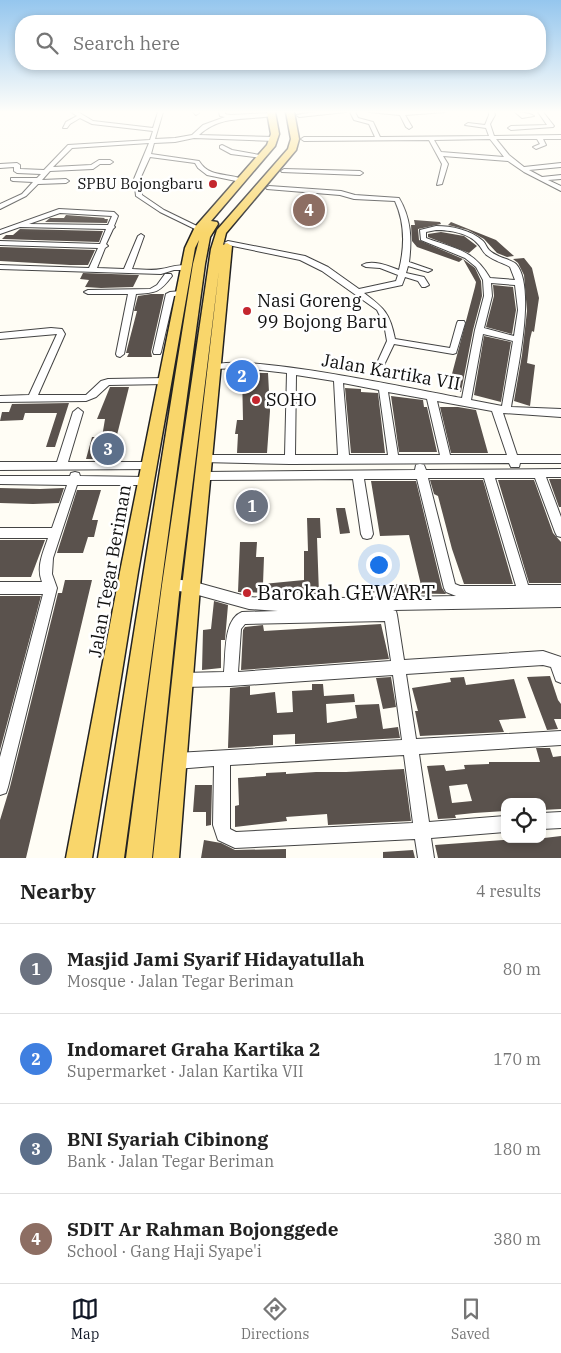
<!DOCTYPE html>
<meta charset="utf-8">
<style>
body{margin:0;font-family:"IBM Plex Serif",serif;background:#f2f2f2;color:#222}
.controls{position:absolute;right:15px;bottom:15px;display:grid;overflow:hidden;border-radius:10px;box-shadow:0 2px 8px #0003}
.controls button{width:45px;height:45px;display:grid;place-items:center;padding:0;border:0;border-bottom:1px solid #e0e0e0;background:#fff;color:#222;font:25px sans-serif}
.you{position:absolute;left:378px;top:564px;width:18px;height:18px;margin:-12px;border:4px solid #fff;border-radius:50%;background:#1a73e8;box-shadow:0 0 0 8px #1a73e833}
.badge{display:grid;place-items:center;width:32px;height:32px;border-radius:50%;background:#111827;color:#fff;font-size:16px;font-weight:700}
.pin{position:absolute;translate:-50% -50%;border:2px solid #fff;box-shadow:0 1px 5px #0006}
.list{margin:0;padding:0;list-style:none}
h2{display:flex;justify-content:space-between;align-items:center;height:65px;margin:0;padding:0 20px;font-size:21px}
h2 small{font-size:16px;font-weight:400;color:#767676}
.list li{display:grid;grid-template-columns:32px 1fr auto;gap:15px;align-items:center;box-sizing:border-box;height:90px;padding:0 20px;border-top:1px solid #e0e0e0}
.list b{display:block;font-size:19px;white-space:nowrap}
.list p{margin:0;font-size:16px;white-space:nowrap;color:#767676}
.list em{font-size:16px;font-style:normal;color:#767676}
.icon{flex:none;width:28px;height:28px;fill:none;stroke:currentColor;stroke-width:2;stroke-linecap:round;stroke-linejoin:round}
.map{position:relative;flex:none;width:561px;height:858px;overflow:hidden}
.search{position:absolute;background:#fff;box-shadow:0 2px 8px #0003;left:15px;right:15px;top:15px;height:55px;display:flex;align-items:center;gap:12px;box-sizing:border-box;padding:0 18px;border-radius:20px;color:#767676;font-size:19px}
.sheet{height:425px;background:#fff}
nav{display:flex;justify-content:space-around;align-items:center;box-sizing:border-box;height:70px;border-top:1px solid #e0e0e0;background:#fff;font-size:14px;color:#767676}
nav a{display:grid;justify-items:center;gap:2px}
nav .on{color:#111827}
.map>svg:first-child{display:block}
.building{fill:#5a524d;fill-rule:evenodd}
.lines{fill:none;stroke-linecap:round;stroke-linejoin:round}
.minor-casing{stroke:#444;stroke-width:2}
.primary-casing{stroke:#222;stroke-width:3}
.minor{fill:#fff;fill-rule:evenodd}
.primary{fill:#f9d66b;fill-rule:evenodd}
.poi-dot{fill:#c4262e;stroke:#fff;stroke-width:2}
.labels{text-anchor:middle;stroke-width:5;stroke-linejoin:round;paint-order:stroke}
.far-poi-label{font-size:15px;fill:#111;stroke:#fff;text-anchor:end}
.poi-label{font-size:18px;fill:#111;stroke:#fff;text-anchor:start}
.street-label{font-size:18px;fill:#111;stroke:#fff}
.near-poi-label{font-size:21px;fill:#111;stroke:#fff;text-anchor:start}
</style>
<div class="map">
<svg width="561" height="858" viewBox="0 0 561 858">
<rect width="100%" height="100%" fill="#fffdf5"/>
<path class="building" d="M66,215L105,218L104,219H108L107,223L45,222L50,218H64Z
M414,220L440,222L441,224L418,229L419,240L463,259L459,262L417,247L412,241L411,225H415Z
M451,222L496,240L514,256L507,257L497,253L484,239L468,230L448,225Z
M20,229L103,231L99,242L2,239L6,235H13Z
M441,232L464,236L477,246L469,253L428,237V234Z
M0,247L95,250L88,265H70L0,261Z
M524,258L532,268L539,298L534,332L532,331L530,339L527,363L535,365L530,406L514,401L522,355L527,311L524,275L518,263L513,259Z
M463,259L475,268L481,281L482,296L473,330L461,392L448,389L475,287L476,282Z
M83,273L139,275L133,287L101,288L85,287L89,280L80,279Z
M493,285L513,287L516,310L512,334L486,327L494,296Z
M151,294H164L151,352L152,357H127L129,353H126L137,311H134L138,296Z
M484,336L511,342L501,402L474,395Z
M242,373H268L270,411L267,453H237L238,434H235L237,420H243Z
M110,387H129L117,435H115L108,459H86L92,437H102L105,419H97Z
M345,388L361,389V392L378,393L385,453H351Z
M391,396L423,400L424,407H427L437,452H399Z
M69,403L55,447H46L57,413H25L23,420L0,421L2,412H9L12,404Z
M440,407H458L476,410L488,453H451Z
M549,479H561V507H559Z
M430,480H483L513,584H464L452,549L438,496L434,494Z
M498,480H534L553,533L561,542V583H529Z
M371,481H416L442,588L446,594L356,592L355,583L421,585L409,535L380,536Z
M0,488L40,489L64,488L59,503L33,504L0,503Z
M77,490H101L92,520H98L94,537H88L83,553H57Z
M336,508H345L350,533L340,534Z
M307,518H320L321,538H317L319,594L298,593L275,596L274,593L238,592L240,542H257L256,557H264L263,584L304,580V551H308Z
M0,540H45L31,577H0Z
M65,580H92L26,858H0V820L10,787L58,593H62Z
M0,596H41L0,750Z
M214,601L228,605L225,640H221V668L202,670L203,630L211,629Z
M381,624L389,659L241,670L243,630L245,627L263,625L264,631Z
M550,676L558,700L561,704V719H554L558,729L547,730L527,677Z
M391,677L396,707L383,709L376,678Z
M464,677L466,685L514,679L526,718L499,720L504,732L420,736L415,711H418L412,688L451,682L450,678Z
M312,684H323L324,696L354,694L355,702L326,704L327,723L357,718L355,705L379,704L383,729L398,727L400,738L295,744V734L273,735V745L228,748L230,688L250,686V695L275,692L277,713L293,712L292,691L312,690Z
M536,748H550L553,757L561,756V809L542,810V802H505V811L474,813L455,815L456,818L438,819L427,766L444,765L446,771L465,769L464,765L489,764V762H540ZM467,784L472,801L452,803L449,786Z
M404,769L411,821L328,825L327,814L286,817L287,821L235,827V806L239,805L238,778L266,776V773L286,772V774L316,772H346Z
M195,785H212L211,825L206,826V812H193Z
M561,836V858H438L435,845L516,839L519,841Z
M204,840L221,843L235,850L286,849V858H201Z
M413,850L415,858H383V852Z"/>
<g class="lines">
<g class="minor-casing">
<path id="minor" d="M71,112H78L93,121L153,128L158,112H163L155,139L175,138L192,135L203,125L225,117L220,116L219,112H225V114L230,115L271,113L273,116C246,120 220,115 199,135L274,137L277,139L274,141L194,138L175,142L154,143L151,154L199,161C210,179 229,172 244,180L241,182L207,175L198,168L195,163L150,157L140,179L142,195L164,210L201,228V230H197L160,212L136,196L134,179L149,143L72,148L53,167L91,165L99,160H110L113,162L110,164H100L93,169L50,171L42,180L66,179L69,181L66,183L38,184L26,196L0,209V204L22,194L33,182L13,181L11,180V178H37L41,174L17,173L14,171V167L0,168V164L17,163L20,165V169L44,170L68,145L150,140L153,131L92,124L80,118L70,124L67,128H63L66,122L77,116Z
M193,112H199V113L196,115Z
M315,112H346L299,117L296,115Z
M350,112H355L358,118L373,122L380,137L489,136L486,128L465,125L468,123L485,125L489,115V112H494L495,115L490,124L494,136L561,135V139H543L546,145L536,149L533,147L540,144L537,139H496L509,155L524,167L561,163V167L529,170L542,177L561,175V179L548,180L561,186V191L524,172L508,161L443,156L448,164L442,184L437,185L442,164L429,140L304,141L301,139L304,137H375L369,124L354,120ZM490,139L504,157L441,152L434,140Z
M369,112H445L405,115L412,127L409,129L406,127L400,115Z
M515,112C520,112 529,113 534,116L522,118Z
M538,112H543L554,126L553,127L511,130L508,128L511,126L547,125Z
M222,145L232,150L265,156L262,158L231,154L220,148V146Z
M284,169L360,171L363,173L360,175L282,172L281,171Z
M269,186L341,191L355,195L399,198C411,218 412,239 409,262L432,270L428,272L408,266L406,273L424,277L429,285L425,287H422L418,281L405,277L402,285L364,293C384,308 390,313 395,339L450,348L457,323L458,321H464L465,323L456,353L453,354L394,344L384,365H378L377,363L387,341L384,324L377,310L322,271L300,260L228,245L224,243L228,241L305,256L328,267L359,289L396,281L398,275L380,268L366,267L362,265C372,259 389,266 399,270C405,246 405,223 395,201L354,199L340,195L267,189L266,188Z
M59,209L114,212L118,216L114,226L115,227L113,229L106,244L108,246L105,248L97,268L124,269L138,236L141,234L144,236L132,269C141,269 152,271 161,269C171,268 181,262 190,268L186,270H174L161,274L0,269V265L89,268L98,248L0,245V241L100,244L106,229L20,227L0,234V230ZM60,213L112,216L108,225L29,224Z
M436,226C452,226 471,230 483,241C486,244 486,247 489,250C497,258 511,259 516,264C537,287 516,377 511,407L561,409V417L503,413L517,455H561V463H520L519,467H511L509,463L290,464L202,462L201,459L202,456L206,455H285L287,373L242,368L213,369L211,367C230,349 427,392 462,398L475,330L484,296L483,280L476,267L465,258L421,240L420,230ZM436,230C450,230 469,233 478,244C482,248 483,253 488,256C495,261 503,263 510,267L515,280L490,278C473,249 455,249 426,238V232ZM491,283L515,285L518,310L514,336L484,328L492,296ZM483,334L513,341L502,406L471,400ZM296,375L334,381L338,455H295ZM343,383L379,390L388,455H349ZM388,392L427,399L440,455H398ZM437,401L492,411L507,455H450Z
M165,274H171L172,276C160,292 156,293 136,294L124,354L120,357L117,356L116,354L128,294H88L84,292L88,290L150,289L157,285Z
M181,291L185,293L184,295L174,296L161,352L160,354H154L153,352L166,294L170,292Z
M51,328L62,329L65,334L38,395H86L101,381L108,379L166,378L171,381L166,384L109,385L96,397L86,401L0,402V396L29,395L57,334L0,339V333Z
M78,408L83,412L68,462H149L153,463L154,466L153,469L0,470V462H57L73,412Z
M420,464L424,465L426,470L561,469V477H546L561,517V537L557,536L555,532L535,478H495L528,585H561V607L393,610L396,611L397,615L404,660L543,651L561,657V683L556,681L551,667L543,665L406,674L416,739L561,731V745L419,754L429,822L505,816V832L431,838L434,858H418L415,839L235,848L218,840L213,825L214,766L176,769L171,766L168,761L171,756L176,753L402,740L393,675L230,686L182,687L177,685L175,680L177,675L182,673L224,672C226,655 223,619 242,612L278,611L249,609L191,593L167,589L165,585L167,581L171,579L191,581L249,597L281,599L456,596L446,592L444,588L417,479H364L373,534L371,538L367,539L363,538L361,534L353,479L204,480L200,479L199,476L200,473L204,472L415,470L416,465ZM428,478H484L516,586H460L455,584ZM385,621L391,661L238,672L241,629L245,624ZM404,755L413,823L236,832L230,829V765Z
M75,472L79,473L80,476L146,477L150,478L151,481L150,484L146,485H77L53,558L52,574L57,588L8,787L6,793L0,795V757L43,594H0V582H42C36,567 43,553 48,538H0V528H52L67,485L0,484V476H70L71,473Z
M561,812V828L542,829V813Z"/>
</g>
<g class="primary-casing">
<path id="primary" d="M267,112H275L279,134L275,146L211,221L217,222L218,224L210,237L205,264L124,858H98L193,264L199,240L195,248L138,572L92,858H66L120,572L185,248L195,227L267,145L271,134Z
M286,112H294L299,139L296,150L226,233L223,245L227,243L232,246L200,587L179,858H153L182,587L219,270L180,585L152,858H126L162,585L211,249L217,230L288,149L291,139Z"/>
</g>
<use href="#minor" class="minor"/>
<use href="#primary" class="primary"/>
</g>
<linearGradient id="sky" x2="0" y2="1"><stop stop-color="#95c6ee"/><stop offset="0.48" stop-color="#fffefa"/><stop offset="1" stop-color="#fffefa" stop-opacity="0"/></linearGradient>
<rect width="561" height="233" fill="url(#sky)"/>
<g class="poi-dot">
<circle cx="213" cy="184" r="5"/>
<circle cx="247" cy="311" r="5"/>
<circle cx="256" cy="400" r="5"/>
<circle cx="247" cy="593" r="5"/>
</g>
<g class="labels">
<g class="far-poi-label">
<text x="203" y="189">SPBU Bojongbaru</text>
</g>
<g class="poi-label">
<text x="257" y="307">Nasi Goreng<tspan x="257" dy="21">99 Bojong Baru</tspan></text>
<text x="266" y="406">SOHO</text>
</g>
<g class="street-label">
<text transform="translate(391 372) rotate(10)" y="6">Jalan Kartika VII</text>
<text transform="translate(110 571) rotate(-80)" y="6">Jalan Tegar Beriman</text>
</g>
<g class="near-poi-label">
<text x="257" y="600">Barokah GEWART</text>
</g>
</g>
</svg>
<div class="controls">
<button><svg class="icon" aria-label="locate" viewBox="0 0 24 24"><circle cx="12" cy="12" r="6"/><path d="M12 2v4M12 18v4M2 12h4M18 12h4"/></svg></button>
</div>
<div class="you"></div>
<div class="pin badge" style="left:252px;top:506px;background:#6b7280">1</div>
<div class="pin badge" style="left:242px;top:376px;background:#3f7fe0">2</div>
<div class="pin badge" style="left:108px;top:449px;background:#5c6f8a">3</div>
<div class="pin badge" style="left:309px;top:210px;background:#8d6e63">4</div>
<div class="search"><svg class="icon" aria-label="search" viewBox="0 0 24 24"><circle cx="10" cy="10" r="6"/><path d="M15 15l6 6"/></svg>Search here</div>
</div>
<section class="sheet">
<h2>Nearby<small>4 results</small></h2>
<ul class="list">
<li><span class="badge" style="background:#6b7280">1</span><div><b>Masjid Jami Syarif Hidayatullah</b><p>Mosque · Jalan Tegar Beriman</p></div><em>80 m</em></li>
<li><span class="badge" style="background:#3f7fe0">2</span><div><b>Indomaret Graha Kartika 2</b><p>Supermarket · Jalan Kartika VII</p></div><em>170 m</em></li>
<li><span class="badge" style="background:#5c6f8a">3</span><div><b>BNI Syariah Cibinong</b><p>Bank · Jalan Tegar Beriman</p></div><em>180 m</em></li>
<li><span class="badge" style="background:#8d6e63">4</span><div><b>SDIT Ar Rahman Bojonggede</b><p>School · Gang Haji Syape'i</p></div><em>380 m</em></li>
</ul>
</section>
<nav>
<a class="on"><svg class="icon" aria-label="map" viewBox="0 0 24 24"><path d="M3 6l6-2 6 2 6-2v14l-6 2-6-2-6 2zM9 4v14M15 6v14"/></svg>Map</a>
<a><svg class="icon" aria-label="directions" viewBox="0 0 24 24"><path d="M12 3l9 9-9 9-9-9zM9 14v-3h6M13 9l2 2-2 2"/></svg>Directions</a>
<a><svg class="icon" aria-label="saved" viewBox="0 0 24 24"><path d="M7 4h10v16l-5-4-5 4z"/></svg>Saved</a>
</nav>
